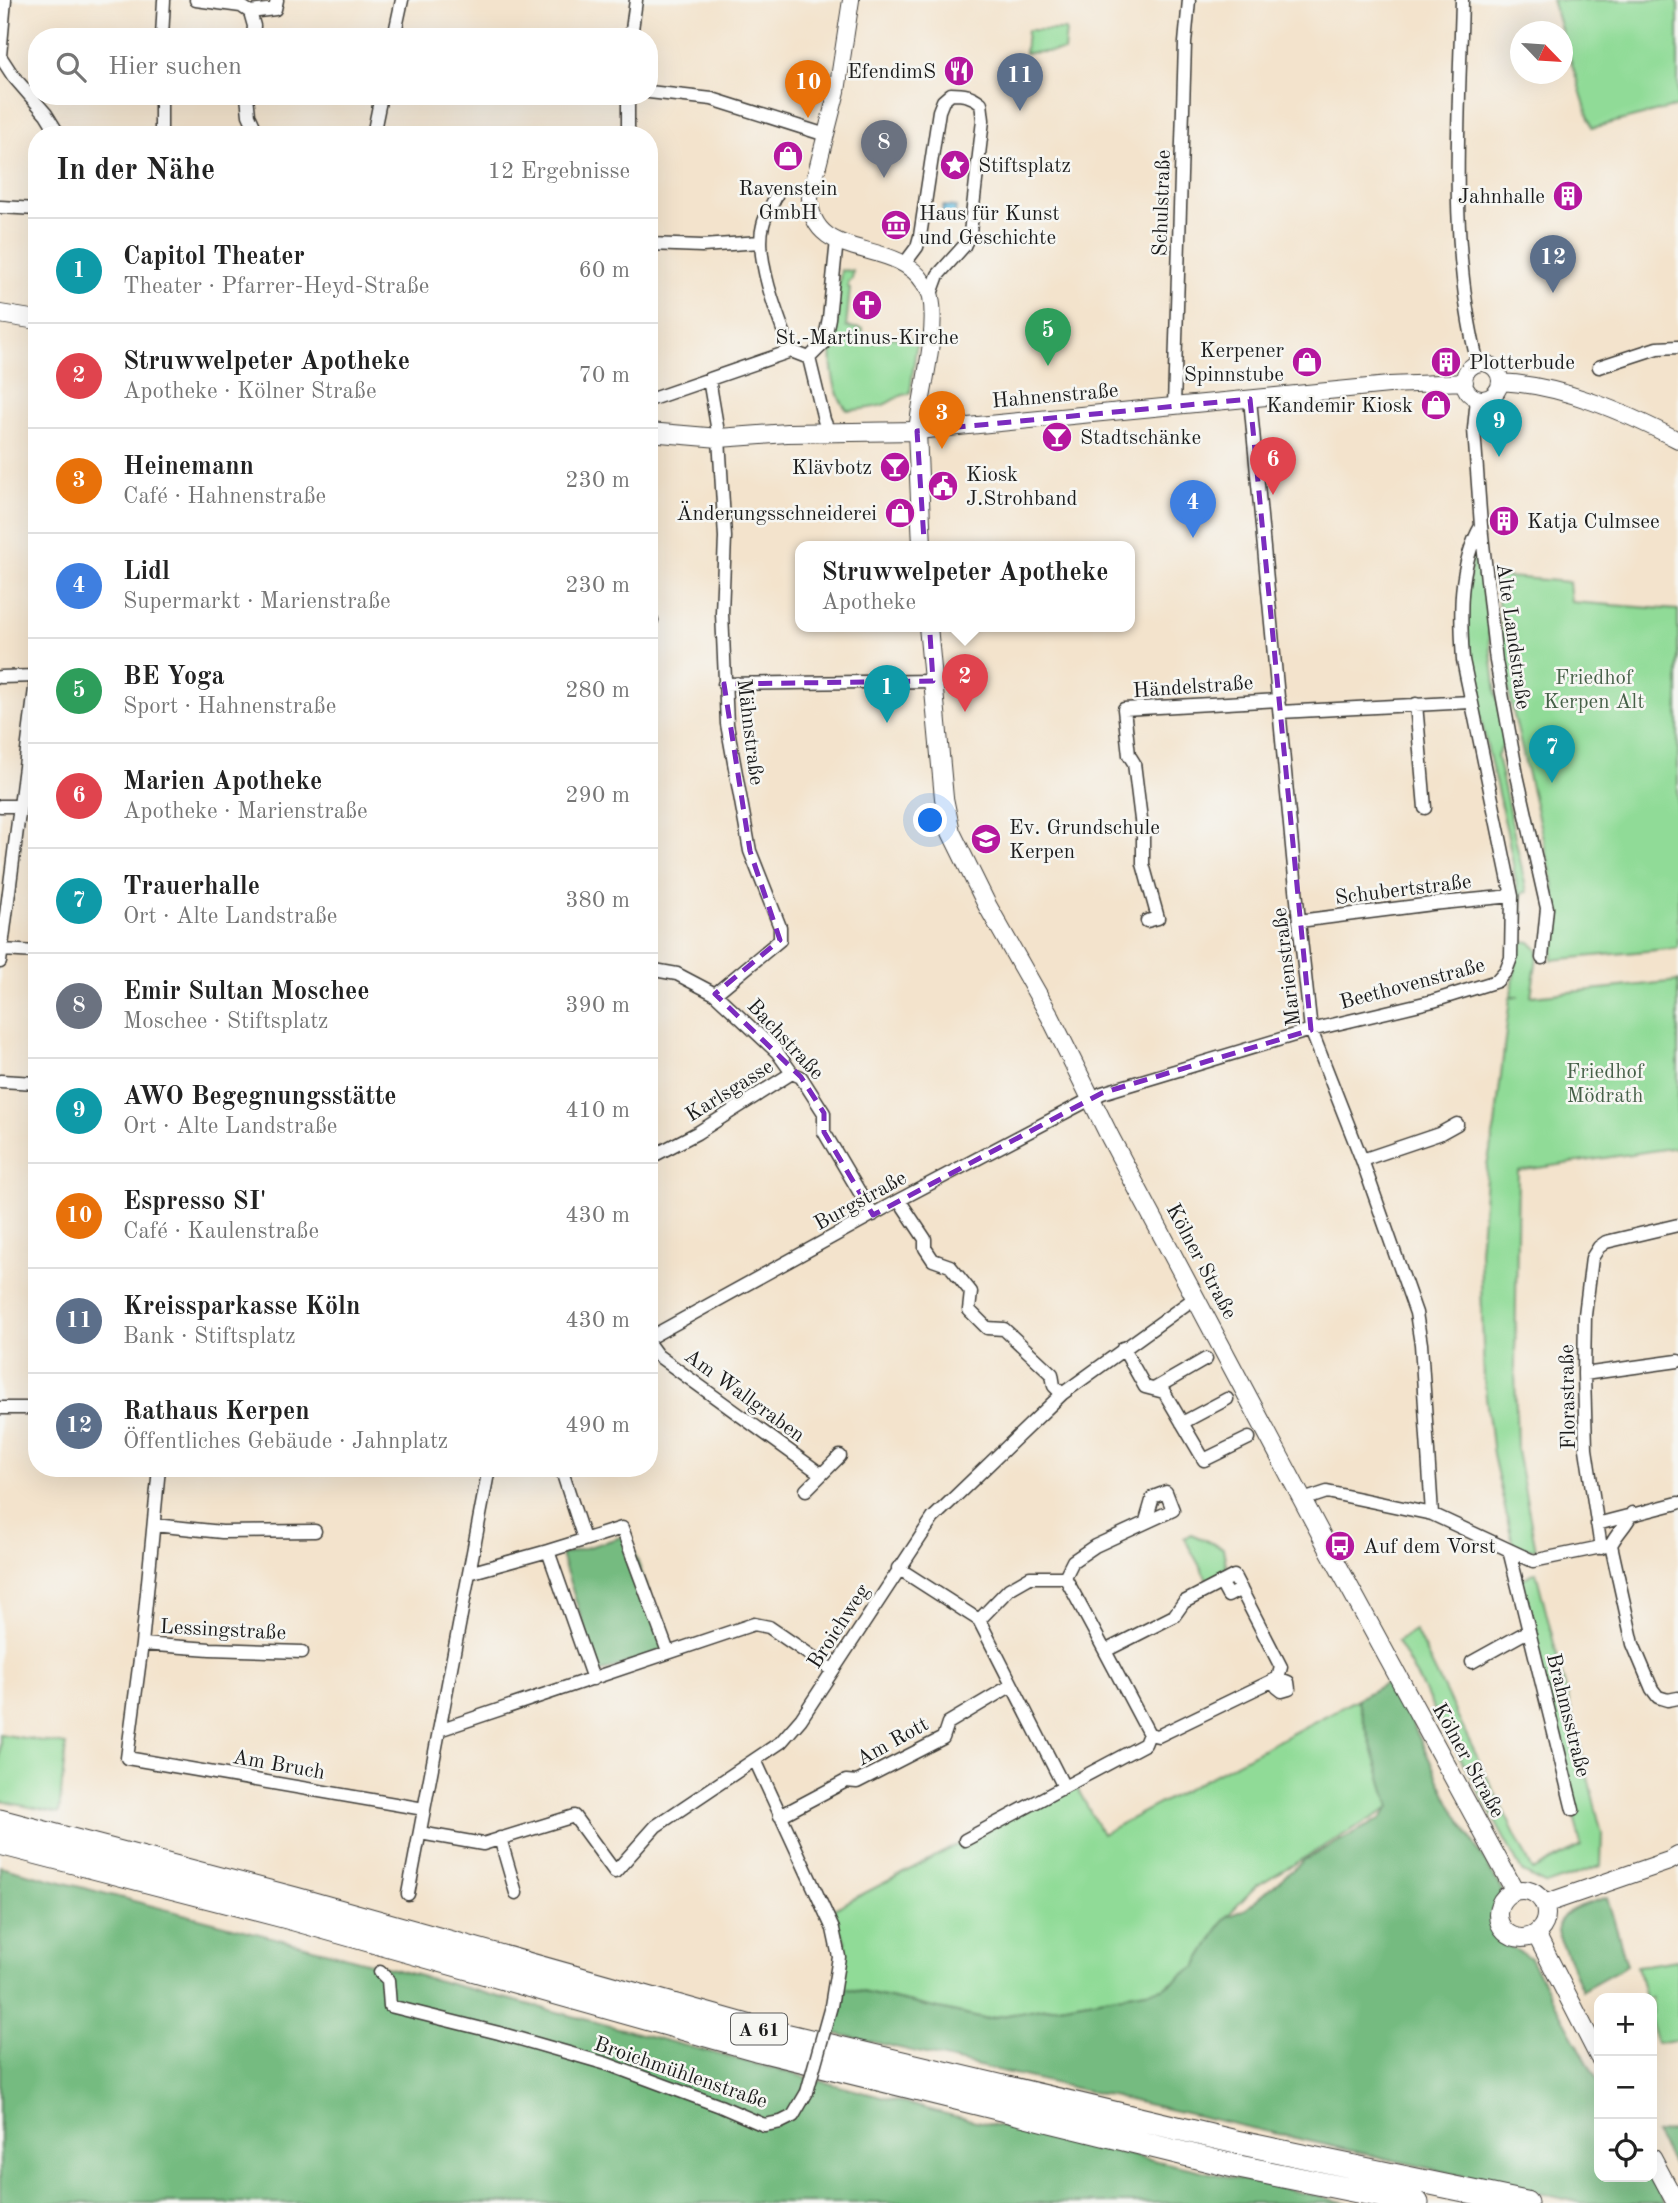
<!DOCTYPE html>
<html lang="de">
<meta charset="utf-8">
<style>
body{margin:0;font-family:"Old Standard TT",serif;background:#f2f2f2;color:#222}
.controls{position:absolute;right:21px;bottom:21px;display:grid;overflow:hidden;border-radius:14px;box-shadow:0 7px 28px #0002}
.controls button{width:63px;height:63px;display:grid;place-items:center;padding:0;border:0;border-bottom:2px solid #e0e0e0;background:#fff;color:#222;font:35px sans-serif}
.compass{position:absolute;left:1510px;top:21px;width:63px;height:63px;border-radius:50%;background:#fff;box-shadow:0 7px 28px #0002;rotate:115deg}
.you{position:absolute;left:931px;top:821px;width:24px;height:24px;margin:-18px;border:5px solid #fff;border-radius:50%;background:#1a73e8;box-shadow:0 0 0 10px #1a73e833}
.badge{display:grid;place-items:center;width:46px;height:46px;border-radius:50%;background:#b5179e;color:#fff;font-size:23px;font-weight:700}
.pin{position:absolute;translate:-50% -58px;filter:drop-shadow(0 2px 4px #0008)}
.pin::after{content:'';position:absolute;top:37px;width:24px;height:21px;background:inherit;clip-path:polygon(0 0,100% 0,50% 100%)}
.popup{position:absolute;left:795px;top:541px;width:340px;height:91px;box-sizing:border-box;display:grid;place-content:center;border-radius:14px;background:#fff;filter:drop-shadow(0 2px 5px #0005);font-size:23px;white-space:nowrap;color:#767676}
.popup b{font-size:26px;color:#222}
.popup::after{content:'';position:absolute;left:50%;top:100%;margin-left:-14px;border:14px solid transparent;border-top-color:#fff}
.list{margin:0;padding:0;list-style:none}
h2{display:flex;justify-content:space-between;align-items:center;height:91px;margin:0;padding:0 28px;font-size:30px}
h2 small{font-size:23px;font-weight:400;color:#767676}
.list li{display:grid;grid-template-columns:46px 1fr auto;gap:21px;align-items:center;box-sizing:border-box;height:105px;padding:0 28px;border-top:2px solid #e0e0e0}
.list b{display:block;font-size:26px;white-space:nowrap}
.list p{margin:0;font-size:23px;white-space:nowrap;color:#767676}
.list em{font-size:23px;font-style:normal;color:#767676}
.icon{flex:none;width:38px;height:38px;fill:none;stroke:currentColor;stroke-width:2;stroke-linecap:round;stroke-linejoin:round}
.map{position:relative;flex:none;width:1678px;height:2203px;overflow:hidden}
.search{position:absolute;background:#fff;box-shadow:0 7px 28px #0002;left:28px;top:28px;width:630px;height:77px;display:flex;align-items:center;gap:18px;box-sizing:border-box;padding:0 24px;border-radius:28px;color:#767676;font-size:26px}
.panel{position:absolute;background:#fff;box-shadow:0 7px 28px #0002;left:28px;top:126px;width:630px;height:1351px;border-radius:28px}
.map>svg:first-child{display:block}
.green{fill:#90db97;stroke:#567c5a;stroke-width:2}
.forest{fill:#74bb80;stroke:#486c4e;stroke-width:2}
.water{fill:#65bde2;stroke:#406c7f;stroke-width:2}
.lines{fill:none;stroke-linecap:round;stroke-linejoin:round}
.minor-casing{stroke:#3c3a36;stroke-width:15}
.tertiary-casing{stroke:#3c3a36;stroke-width:18}
.secondary-casing{stroke:#3c3a36;stroke-width:20}
.motorway-casing{stroke:#3c3a36;stroke-width:25}
.minor{stroke:#fff;stroke-width:12}
.tertiary{stroke:#fff;stroke-width:16}
.secondary{stroke:#fff;stroke-width:18}
.motorway{stroke:#fff;stroke-width:23}
.minor-bridge-casing{stroke:#3c3a36;stroke-width:15;stroke-linecap:butt}
.minor-bridge{stroke:#fff;stroke-width:12}
.marked{fill:none;stroke:#7b2cbf;stroke-width:5;stroke-dasharray:14 9;stroke-linejoin:round}
.labels{text-anchor:middle;stroke-width:5;stroke-linejoin:round;paint-order:stroke}
.shield{fill:#f6f6f2;stroke:#5d5d5c;stroke-width:2}
.shield-label{font-size:19px;font-weight:bold;fill:#1c1c1c}
.poi-label{font-size:21px;fill:#1c1c1c;stroke:#f6f6f2;text-anchor:start}
.street-label{font-size:21px;fill:#1c1c1c;stroke:#f6f6f2}
.park-label{font-size:21px;fill:#455f47;stroke:#f6f6f2}
</style>
<div class="map">
<svg width="1678" height="2203" viewBox="0 0 1678 2203">
<rect width="100%" height="100%" fill="#f6f6f2"/>
<filter id="ink" filterUnits="userSpaceOnUse"><feTurbulence type="fractalNoise" baseFrequency=".0143" numOctaves="2"/><feDisplacementMap in="SourceGraphic" scale="14" xChannelSelector="R" yChannelSelector="G"/><feConvolveMatrix kernelMatrix="1 2 1 2 8 2 1 2 1" color-interpolation-filters="sRGB"/></filter>
<filter id="wash" filterUnits="userSpaceOnUse"><feTurbulence type="fractalNoise" baseFrequency=".00686" numOctaves="4" result="noise"/><feDisplacementMap in="SourceGraphic" scale="28" xChannelSelector="R" yChannelSelector="G"/><feGaussianBlur stdDeviation="1.57" result="paint"/><feColorMatrix in="noise" values="0 0 0 0 0 0 0 0 0 0 0 0 0 0 0 0 0 1.4 0 .05"/><feComposite in="paint" operator="in"/></filter>
<g filter="url(#wash)">
<rect width="100%" height="100%" fill="#f3e3cc"/>
<path class="green" d="M1552,0H1678V106L1592,128Z
M1027,30H1066L1064,51L1025,53Z
M841,270L853,271L852,279L848,282V287L850,288L846,327L863,329L862,340L866,344L875,342L876,336L917,340L910,394C898,394 894,401 883,405C872,408 859,410 847,410C819,376 836,311 841,270Z
M1474,547H1478L1496,693L1505,734L1504,743L1497,756L1527,892L1522,893V941L1530,942L1538,950L1531,996L1678,981V1147L1518,1171L1515,1367L1517,1451L1536,1550L1513,1544L1493,1455L1484,1380L1480,1251L1487,1165L1495,1126L1510,997L1519,996H1511L1516,962L1518,893L1508,836L1468,665L1467,604L1469,576Z
M1495,576L1569,582L1571,602L1678,610V948L1552,960L1557,914L1553,881L1509,694Z
M1191,1534L1223,1548L1227,1570L1208,1581L1184,1538Z
M1536,1572L1602,1833L1601,1866L1546,1885L1523,1873L1397,1641L1415,1630L1533,1871L1581,1846L1520,1580Z
M1357,1699L1391,1807L1256,1886L1226,1917L1196,1966L1163,1988L984,2019L844,1988L845,1941L830,1911L1075,1784L1102,1834Z
M0,1734L66,1745L59,1813L0,1801Z
M1678,1960V2041L1656,2043L1652,2026V1998H1645L1637,1966Z"/>
<path class="forest" d="M628,1535L669,1648L599,1673L561,1555Z
M1392,1680L1451,1805L1502,1890L1490,1917L1500,1941L1530,1958L1599,2083V2177H1651L1665,2203H1582L833,2033L844,1988L984,2019L1163,1988L1196,1966L1226,1917L1246,1909L1304,1860L1380,1819L1390,1807L1357,1699Z
M0,1866L954,2116L1348,2203H0Z
M1607,1897L1627,1965L1582,1990L1557,1932C1559,1907 1587,1905 1607,1897Z
M1677,2129L1678,2132V2173L1655,2134Z"/>
<path class="water" d="M943,206L956,207L954,221L941,220Z"/>
</g>
<g filter="url(#ink)">
<g class="lines">
<g class="minor-casing">
<path id="minor" d="M5,0L0,56L13,76L46,114L59,135
M196,0L241,6L250,12L275,9L277,0
M1462,0C1459,121 1448,246 1478,364
M250,12L254,26L253,37
M162,37L164,0
M394,37L402,0
M631,37L636,0
M649,92L712,99L826,135
M247,96L249,115L258,135
M161,135V96
M373,135L381,96
M628,135V96
M776,196C772,205 765,215 763,225C754,258 779,320 791,351
M0,207L37,209
M649,244L702,246L760,242
M905,263L917,247L920,236L939,111L943,101L951,94C964,94 971,95 981,103L983,120L970,233L964,246L938,275L931,294
M809,358L824,343L829,318L837,240
M809,358L824,420L829,432
M1599,367L1657,348L1678,347
M709,379L719,438L725,537L722,613L727,724L750,851L780,927V940L715,994
M1477,398L1474,429L1481,526L1496,661L1517,775L1547,908L1542,958
M1250,399L1299,921L1311,1030L1362,1160L1416,1313L1421,1344L1432,1514
M649,400L791,351L809,358
M1174,406L1185,43L1189,0
M649,620H652
M0,677L37,676
M724,684L933,681
M1416,704L1425,808
M1280,712L1471,702
M0,806H20
M1147,921L1158,918L1143,864V836L1134,763L1129,755L1124,709L1279,700
M1299,921L1432,904L1512,896
M2,950L37,952
M0,962L37,673
M649,969L677,974L715,994L777,1052L792,1073L801,1077L824,1113V1132L873,1215
M0,1081L37,1083
M649,1158L697,1133L792,1073
M1362,1160L1439,1134L1457,1124
M899,1200L925,1239V1248L933,1260L950,1266L971,1292L969,1310L987,1328L1004,1329L1052,1374L1054,1386L1062,1394
M649,1338L899,1200L1102,1093L1311,1030L1433,1001L1497,981L1506,971L1511,958L1512,896L1463,660C1460,615 1458,566 1481,526
M649,1344L657,1355L821,1474
M1123,1348L1145,1387L1164,1392L1204,1460L1249,1438
M1584,1374L1678,1361
M1154,1389L1206,1359
M0,1408H37
M1182,1423L1227,1399
M159,1468L142,1644L127,1758L424,1809
M561,1468L584,1539
M806,1490L840,1456
M1303,1500L1327,1492L1432,1514L1533,1561L1611,1545C1617,1533 1626,1526 1632,1513
M1597,1524L1678,1503
M154,1525L222,1532L315,1531
M1611,1545L1633,1644L1652,1689L1658,1697L1668,1700L1678,1698
M1601,1548L1586,1449L1584,1374L1585,1315L1592,1258L1599,1247L1606,1242L1678,1225
M1509,1550L1573,1810
M898,1568L979,1620L1064,1787L1145,1744L1149,1734
M469,1573L548,1551
M1065,1577L1073,1561L1095,1546L1173,1510L1166,1492L1153,1497L1146,1521
M1221,1583L1228,1596L1241,1589
M979,1620L1009,1589L1030,1577H1065L1105,1651L1174,1616L1184,1602L1234,1576L1281,1667L1278,1678L1158,1736L1149,1734
M142,1644L210,1649L302,1652
M1105,1651L1149,1734
M1472,1662L1528,1631
M1278,1678L1288,1682L1289,1689L1282,1691L1277,1687Z
M593,1679L548,1551L622,1528L668,1652
M439,1730L754,1624L769,1627L832,1670
M755,1760L833,1929L839,1957L831,2006
M780,1816L846,1781L857,1782L943,1738L948,1723L1012,1685
M420,1833L483,1844L574,1816L615,1872L656,1826L781,1742L801,1719L933,1518L1062,1394L1196,1297
M500,1838L516,1893
M965,1840L1064,1787
M408,1894L489,1468
M380,1972L388,1980L390,2006L499,2033L607,2064L720,2106L764,2125L781,2122L793,2116L807,2092"/>
</g>
<g class="tertiary-casing">
<path id="tertiary" d="M851,0L837,91L810,197C810,264 895,236 924,283C927,288 930,292 931,297C938,334 921,392 917,431L1389,385L1465,382
M1464 381a18 18 0 1 1 36 0a18 18 0 1 1-36 0Z
M1500,382C1562,385 1624,412 1678,440"/>
</g>
<g class="secondary-casing">
<path id="secondary" d="M0,314L37,320
M649,432L719,438L787,433L917,431L922,546
M928,626L944,798L951,832L987,905L1050,1016L1110,1137L1327,1546L1515,1891
M1498 1914a24 24 0 1 1 48 0a24 24 0 1 1-48 0Z
M1544,1904L1669,1861L1678,1856
M1536,1934L1599,2057
M1652,2158L1676,2203"/>
</g>
<g class="motorway-casing">
<path id="motorway" d="M0,1821L296,1899L755,2028L1236,2142L1526,2203
M0,1843L287,1917L756,2049L1234,2166L1417,2203"/>
</g>
<use href="#minor" class="minor"/>
<use href="#tertiary" class="tertiary"/>
<use href="#secondary" class="secondary"/>
<use href="#motorway" class="motorway"/>
<g class="minor-bridge-casing">
<path id="minor-bridge" d="M807,2092L831,2006"/>
</g>
<use href="#minor-bridge" class="minor-bridge"/>
</g>
</g>
<path class="marked" d="M1250,399L1311,1030L1102,1093L873,1215L824,1132V1113L801,1077L715,994L780,940L750,851L724,684L933,681L917,431Z"/>
<defs>
<g id="restaurant-disc" transform="scale(1.575)"><circle r="9.5" fill="#b5179e" stroke="#f6f6f2"/><path d="M-5-6h1v4h1v-4h1v4h1v-4h1v5L-1.5 .5V6h-2V.5L-5-1ZM5-6V6H3V1.5H1.5Q1.5-4 5-6Z" fill="#fff"/></g>
<g id="shop-disc" transform="scale(1.575)"><circle r="9.5" fill="#b5179e" stroke="#f6f6f2"/><path d="M-5-2.5h2.3a2.7 3.5 0 0 1 5.4 0H5L5.5 6h-11ZM-1.5-2.5h3a1.5 2.3 0 0 0-3 0Z" fill="#fff"/></g>
<g id="sight-disc" transform="scale(1.575)"><circle r="9.5" fill="#b5179e" stroke="#f6f6f2"/><path d="M0-6L1.8-2.2L6-1.7L2.9 1.2L3.7 5.4L0 3.3L-3.7 5.4L-2.9 1.2L-6-1.7L-1.8-2.2Z" fill="#fff"/></g>
<g id="building-disc" transform="scale(1.575)"><circle r="9.5" fill="#b5179e" stroke="#f6f6f2"/><path d="M-4-6H4V6H1V3H-1V6H-4ZM-2.5-4.3h1.7v1.8h-1.7ZM.8-4.3h1.7v1.8H.8ZM-2.5-1h1.7V.8h-1.7ZM.8-1h1.7V.8H.8Z" fill="#fff"/></g>
<g id="museum-disc" transform="scale(1.575)"><circle r="9.5" fill="#b5179e" stroke="#f6f6f2"/><path d="M0-6L6-3V-2H-6V-3ZM-5-1h2V3h-2ZM-1-1h2V3h-2ZM3-1h2V3H3ZM-6 4H6V6H-6Z" fill="#fff"/></g>
<g id="church-disc" transform="scale(1.575)"><circle r="9.5" fill="#b5179e" stroke="#f6f6f2"/><path d="M-1.2-6h2.4v3.5h3.3v2.4h-3.3V6h-2.4V-.1h-3.3v-2.4h3.3Z" fill="#fff"/></g>
<g id="bar-disc" transform="scale(1.575)"><circle r="9.5" fill="#b5179e" stroke="#f6f6f2"/><path d="M-6-5H6L.8 .8V4.5H3.5V6h-7V4.5H-.8V.8Z" fill="#fff"/></g>
<g id="civic-disc" transform="scale(1.575)"><circle r="9.5" fill="#b5179e" stroke="#f6f6f2"/><path d="M-.6-6.5H3V-4.5H.6V-3L4-1V1h2V6H-6V1h2V-1L-.6-3ZM-1.2 2.5V6h2.4V2.5Z" fill="#fff"/></g>
<g id="school-disc" transform="scale(1.575)"><circle r="9.5" fill="#b5179e" stroke="#f6f6f2"/><path d="M0-5L7-2L0 1L-7-2ZM-4 1L0 2.5L4 1V4Q0 6-4 4Z" fill="#fff"/></g>
<g id="bus-disc" transform="scale(1.575)"><circle r="9.5" fill="#b5179e" stroke="#f6f6f2"/><path d="M-5-6H5V4H4V6H2V4H-2V6H-4V4H-5ZM-3.5-4V0h7V-4ZM-3.5 1.2v1.5H-2V1.2ZM2 1.2v1.5H3.5V1.2Z" fill="#fff"/></g>
</defs>
<g fill-rule="evenodd">
<use href="#restaurant-disc" x="959" y="71"/>
<use href="#shop-disc" x="788" y="156"/>
<use href="#sight-disc" x="955" y="165"/>
<use href="#building-disc" x="1568" y="196"/>
<use href="#museum-disc" x="896" y="225"/>
<use href="#church-disc" x="867" y="305"/>
<use href="#shop-disc" x="1307" y="362"/>
<use href="#building-disc" x="1446" y="362"/>
<use href="#shop-disc" x="1436" y="405"/>
<use href="#bar-disc" x="1057" y="437"/>
<use href="#bar-disc" x="895" y="467"/>
<use href="#civic-disc" x="943" y="486"/>
<use href="#shop-disc" x="900" y="513"/>
<use href="#building-disc" x="1504" y="521"/>
<use href="#school-disc" x="986" y="839"/>
<use href="#bus-disc" x="1340" y="1546"/>
</g>
<g class="labels">
<rect class="shield" x="731" y="2013.5" width="56" height="31" rx="5"/>
<g class="shield-label">
<text x="759" y="2036">A 61</text>
</g>
<g class="poi-label">
<text x="936" y="78" text-anchor="end">EfendimS</text>
<text x="978" y="172">Stiftsplatz</text>
<text x="788" y="195" text-anchor="middle">Ravenstein<tspan x="788" dy="24">GmbH</tspan></text>
<text x="1545" y="203" text-anchor="end">Jahnhalle</text>
<text x="919" y="220">Haus für Kunst<tspan x="919" dy="24">und Geschichte</tspan></text>
<text x="867" y="344" text-anchor="middle">St.-Martinus-Kirche</text>
<text x="1284" y="357" text-anchor="end">Kerpener<tspan x="1284" dy="24">Spinnstube</tspan></text>
<text x="1469" y="369">Plotterbude</text>
<text x="1413" y="412" text-anchor="end">Kandemir Kiosk</text>
<text x="1080" y="444">Stadtschänke</text>
<text x="872" y="474" text-anchor="end">Klävbotz</text>
<text x="966" y="481">Kiosk<tspan x="966" dy="24">J.Strohband</tspan></text>
<text x="877" y="520" text-anchor="end">Änderungsschneiderei</text>
<text x="1527" y="528">Katja Culmsee</text>
<text x="1009" y="834">Ev. Grundschule<tspan x="1009" dy="24">Kerpen</tspan></text>
<text x="1363" y="1553">Auf dem Vorst</text>
</g>
<g class="street-label">
<text transform="translate(1161 203) rotate(-88)" y="7">Schulstraße</text>
<text transform="translate(1055 395) rotate(-5)" y="7">Hahnenstraße</text>
<text transform="translate(1514 636) rotate(82)" y="7">Alte Landstraße</text>
<text transform="translate(1193 686) rotate(-4)" y="7">Händelstraße</text>
<text transform="translate(751 732) rotate(83)" y="7">Mähnstraße</text>
<text transform="translate(1403 889) rotate(-7)" y="7">Schubertstraße</text>
<text transform="translate(1286 967) rotate(-97)" y="7">Marienstraße</text>
<text transform="translate(1412 983) rotate(-15)" y="7">Beethovenstraße</text>
<text transform="translate(786 1039) rotate(47)" y="7">Bachstraße</text>
<text transform="translate(729 1090) rotate(-32)" y="7">Karlsgasse</text>
<text transform="translate(860 1200) rotate(-29)" y="7">Burgstraße</text>
<text transform="translate(1202 1261) rotate(62)" y="7">Kölner Straße</text>
<text transform="translate(745 1395) rotate(36)" y="7">Am Wallgraben</text>
<text transform="translate(1567 1397) rotate(-91)" y="7">Florastraße</text>
<text transform="translate(838 1626) rotate(-57)" y="7">Broichweg</text>
<text transform="translate(223 1629) rotate(3)" y="7">Lessingstraße</text>
<text transform="translate(1569 1715) rotate(76)" y="7">Brahmsstraße</text>
<text transform="translate(892 1741) rotate(-29)" y="7">Am Rott</text>
<text transform="translate(1469 1760) rotate(61)" y="7">Kölner Straße</text>
<text transform="translate(279 1764) rotate(10)" y="7">Am Bruch</text>
<text transform="translate(681 2072) rotate(19)" y="7">Broichmühlenstraße</text>
</g>
<g class="park-label">
<text x="1594" y="684">Friedhof<tspan x="1594" dy="24">Kerpen Alt</tspan></text>
<text x="1605" y="1078">Friedhof<tspan x="1605" dy="24">Mödrath</tspan></text>
</g>
</g>
</svg>
<div class="controls">
<button>+</button>
<button>−</button>
<button><svg class="icon" aria-label="locate" viewBox="0 0 24 24"><circle cx="12" cy="12" r="6"/><path d="M12 2v4M12 18v4M2 12h4M18 12h4"/></svg></button>
</div>
<svg class="compass" viewBox="-18 -18 36 36"><path d="M0-13l5 13h-10z" fill="#e53935"/><path d="M0 13l5-13h-10z" fill="#767676"/></svg>
<div class="you"></div>
<div class="pin badge" style="left:887px;top:723px;background:#0f9aa8">1</div>
<div class="pin badge" style="left:965px;top:712px;background:#e0444e">2</div>
<div class="popup"><b>Struwwelpeter Apotheke</b>Apotheke</div>
<div class="pin badge" style="left:942px;top:449px;background:#e8710a">3</div>
<div class="pin badge" style="left:1193px;top:538px;background:#3f7fe0">4</div>
<div class="pin badge" style="left:1048px;top:366px;background:#2e9e5b">5</div>
<div class="pin badge" style="left:1273px;top:495px;background:#e0444e">6</div>
<div class="pin badge" style="left:1552px;top:783px;background:#0f9aa8">7</div>
<div class="pin badge" style="left:884px;top:178px;background:#6b7280">8</div>
<div class="pin badge" style="left:1499px;top:457px;background:#0f9aa8">9</div>
<div class="pin badge" style="left:808px;top:118px;background:#e8710a">10</div>
<div class="pin badge" style="left:1020px;top:111px;background:#5c6f8a">11</div>
<div class="pin badge" style="left:1553px;top:293px;background:#5c6f8a">12</div>
<div class="search"><svg class="icon" aria-label="search" viewBox="0 0 24 24"><circle cx="10" cy="10" r="6"/><path d="M15 15l6 6"/></svg>Hier suchen</div>
<section class="panel">
<h2>In der Nähe<small>12 Ergebnisse</small></h2>
<ul class="list">
<li><span class="badge" style="background:#0f9aa8">1</span><div><b>Capitol Theater</b><p>Theater · Pfarrer-Heyd-Straße</p></div><em>60 m</em></li>
<li><span class="badge" style="background:#e0444e">2</span><div><b>Struwwelpeter Apotheke</b><p>Apotheke · Kölner Straße</p></div><em>70 m</em></li>
<li><span class="badge" style="background:#e8710a">3</span><div><b>Heinemann</b><p>Café · Hahnenstraße</p></div><em>230 m</em></li>
<li><span class="badge" style="background:#3f7fe0">4</span><div><b>Lidl</b><p>Supermarkt · Marienstraße</p></div><em>230 m</em></li>
<li><span class="badge" style="background:#2e9e5b">5</span><div><b>BE Yoga</b><p>Sport · Hahnenstraße</p></div><em>280 m</em></li>
<li><span class="badge" style="background:#e0444e">6</span><div><b>Marien Apotheke</b><p>Apotheke · Marienstraße</p></div><em>290 m</em></li>
<li><span class="badge" style="background:#0f9aa8">7</span><div><b>Trauerhalle</b><p>Ort · Alte Landstraße</p></div><em>380 m</em></li>
<li><span class="badge" style="background:#6b7280">8</span><div><b>Emir Sultan Moschee</b><p>Moschee · Stiftsplatz</p></div><em>390 m</em></li>
<li><span class="badge" style="background:#0f9aa8">9</span><div><b>AWO Begegnungsstätte</b><p>Ort · Alte Landstraße</p></div><em>410 m</em></li>
<li><span class="badge" style="background:#e8710a">10</span><div><b>Espresso SI'</b><p>Café · Kaulenstraße</p></div><em>430 m</em></li>
<li><span class="badge" style="background:#5c6f8a">11</span><div><b>Kreissparkasse Köln</b><p>Bank · Stiftsplatz</p></div><em>430 m</em></li>
<li><span class="badge" style="background:#5c6f8a">12</span><div><b>Rathaus Kerpen</b><p>Öffentliches Gebäude · Jahnplatz</p></div><em>490 m</em></li>
</ul>
</section>
</div>
